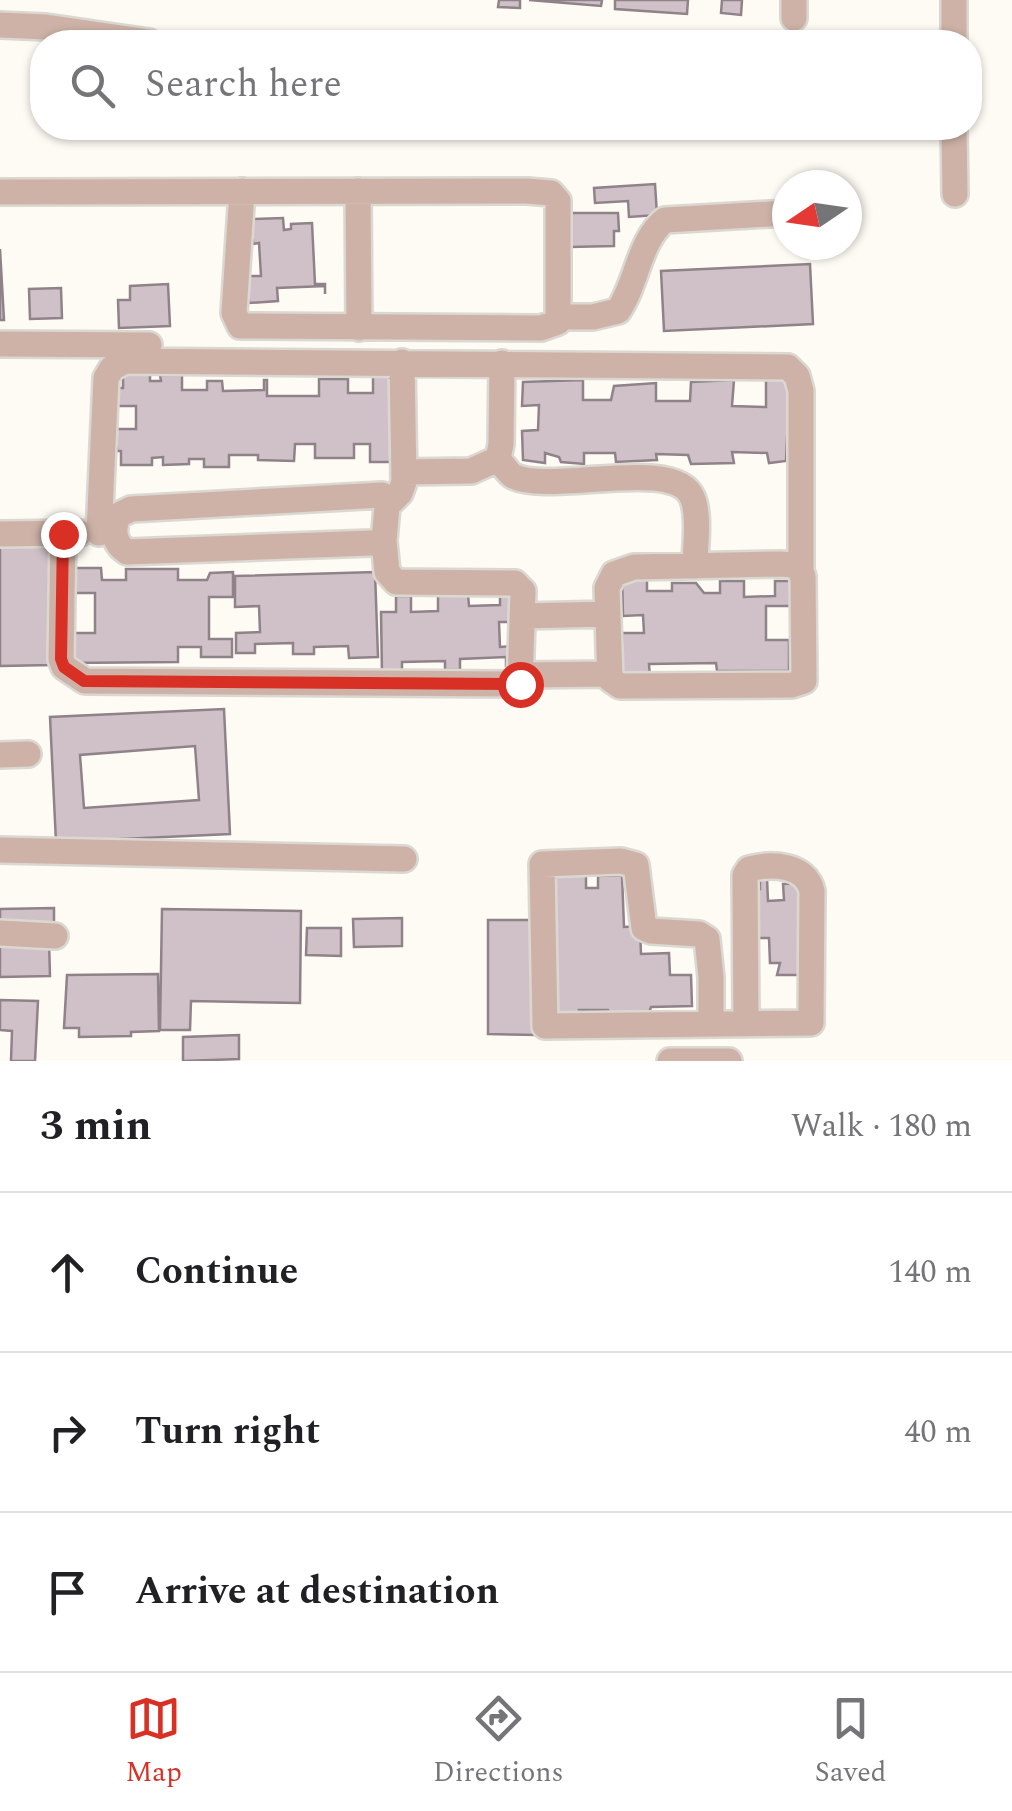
<!DOCTYPE html>
<meta charset="utf-8">
<style>
body{margin:0;font-family:Spectral,serif;background:#f2f2f2;color:#202124}
.compass{position:absolute;left:772px;top:170px;width:90px;height:90px;border-radius:50%;background:#fff;box-shadow:0 2px 8px #0004;rotate:257deg}
.stop{position:absolute;width:30px;height:30px;margin:-22px;border:8px solid #d93025;border-radius:50%;background:#fff}
.stop.end{background:#d93025;border-color:#fff;box-shadow:0 2px 10px #0008}
.list{margin:0;padding:0;list-style:none}
h2{display:flex;justify-content:space-between;align-items:center;height:130px;margin:0;padding:0 40px;font-size:42px}
h2 small{font-size:32px;font-weight:400;color:#757577}
.list li{display:grid;grid-template-columns:65px 1fr auto;gap:30px;align-items:center;box-sizing:border-box;height:160px;padding:0 40px;border-top:2px solid #e0e0e0}
.list b{display:block;font-size:38px;white-space:nowrap}
.list em{font-size:32px;font-style:normal;color:#757577}
.icon{flex:none;width:55px;height:55px;fill:none;stroke:currentColor;stroke-width:2;stroke-linecap:round;stroke-linejoin:round}
.map{position:relative;flex:none;width:1012px;height:1061px;overflow:hidden}
.search{position:absolute;background:#fff;box-shadow:0 2px 8px #0004;left:30px;right:30px;top:30px;height:110px;display:flex;align-items:center;gap:25px;box-sizing:border-box;padding:0 35px;border-radius:40px;color:#757577;font-size:38px}
.sheet{height:610px;background:#fff}
nav{display:flex;justify-content:space-around;align-items:center;box-sizing:border-box;height:140px;border-top:2px solid #e0e0e0;background:#fff;font-size:28px;color:#757577}
nav a{display:grid;justify-items:center;gap:5px}
nav .on{color:#d93025}
.map>svg:first-child{display:block}
.building{fill:#d0c1c9;stroke:#908289;stroke-width:2.5;fill-rule:evenodd}
.lines{fill:none;stroke-linecap:round;stroke-linejoin:round}
.minor-casing{stroke:#dbd8d2;stroke-width:30}
.minor{stroke:#ceb2a7;stroke-width:25}
.route{stroke:#d93025;stroke-width:12}
</style>
<div class="map">
<svg width="1012" height="1061" viewBox="0 0 1012 1061">
<rect width="100%" height="100%" fill="#fefbf5"/>
<path class="building" d="M499,0H520V8L498,7Z
M529,0H602L601,6Z
M615,0H688L687,14L615,9Z
M722,0H742L741,15L721,13Z
M655,184L657,215L629,217L628,201L595,203L594,188Z
M570,213H618L619,231H614V246L570,247Z
M283,218L284,230L291,229V224L312,223L315,284H325V294V286L277,288L278,301L249,303L248,276H261L259,243L253,244L252,219Z
M0,249L4,320H0Z
M810,264L813,324L664,331L661,271Z
M168,284L170,326L119,328L118,300H130V286Z
M61,288L62,318L30,319L29,289Z
M150,374V381H161L160,375H182V390H207V381H222L223,391L264,390V380H267V396H319V379H348V393H373V376H390L391,462H370V444H354V458H315V444H295L294,461L258,460V455H229V467H204V459H189V464L163,465V457L152,458V465H121V451H117L116,429H136V406H118V388H123V375Z
M766,376H790L786,461L769,463L767,453L732,452L734,463L691,464L688,455L656,454L657,460L616,462L615,453H584V464L561,462L559,457L545,453V463L523,460L522,431L538,430L539,405L522,406L523,382L583,380V400H611L614,386L656,383V401H690L691,382L734,380L732,406L766,407Z
M49,543L52,665L0,666V544Z
M69,568H101L102,580H126V569H178V580H207L210,573L233,572V597H209V639H232V657H201V647H178V662L68,663V633H95V593H69Z
M375,572L378,657L349,658L348,646L314,647V654H293V643L255,644V653H236V633L260,632L259,606L235,607V576Z
M622,575H647V591H672V583H696L704,593H720V581H744V597L775,596V581H790V606H766V640H789V671H717L716,663L649,664L650,677H623L622,633H644L643,615L623,616Z
M500,593H517L518,622H499L500,647L515,646V666H506V657L460,659V670H445V661L402,662V674L382,675L381,612H396V596H411V612L438,611V594H468L469,606L500,605Z
M224,709L230,834L56,842L50,717ZM195,746L199,800L84,808L80,755Z
M586,868V888H598V876L622,875L624,927L640,926L641,954L669,953L670,975H691L692,1006L651,1007L648,1016L610,1015L608,1010H579L580,1018L552,1019L547,869Z
M760,878H767L768,901L784,900L783,884L799,883L801,975H777L780,963H770L769,938H758L750,890L760,889Z
M54,908V930L0,931V909Z
M162,909L301,911L300,1003L191,1001L190,1030H160Z
M402,918V946L354,947L353,919Z
M488,920H538V1035L488,1034Z
M307,928H341V956L306,955Z
M49,940L50,976L0,977V941Z
M158,974L159,1031L131,1032V1036L79,1037V1028H64L67,975Z
M0,1000L38,1001L35,1061H11L12,1031L0,1030Z
M239,1035V1059L183,1061V1037Z"/>
<g class="lines">
<g class="minor-casing">
<path id="minor" d="M954,0V42
M794,18V0
M0,25L46,27L149,42
M954,128L955,194
M358,191L359,328
M0,192C176,191 352,191 527,191L551,193L558,201V322L541,328L240,326L234,313L242,191
M559,317H593L618,311C637,284 639,240 665,220L787,213
M0,344L149,345
M498,459C502,463 508,473 513,476C550,495 674,456 692,497C700,515 695,546 695,566
M404,472L471,471L498,459L501,444L502,363
M382,495L387,506L384,541L371,543L127,552C113,543 112,529 119,515L131,509Z
M387,506L400,493L404,482L402,362
M99,533L106,378L112,368L125,361L788,367L797,376L801,391V570
M0,534L80,533
M63,534L61,659L64,667L85,681L520,684L523,591L515,583L396,582L387,572L384,541
M780,564L795,565L803,576L804,681L792,685L620,686L610,679L607,588L614,574L634,567Z
M524,616L608,614
M522,675L609,674
M0,755L28,754
M0,850L404,859
M0,933L55,936
M711,1022V977L707,939L699,934L651,931L644,928L636,865L621,861L542,864L545,1026L811,1023L812,891C806,864 771,863 749,869L745,875L746,1023
M670,1061H729"/>
</g>
<use href="#minor" class="minor"/>
</g>
<g class="lines">
<path class="route" d="M63,534L61,659L64,667L84,681L520,684"/>
</g>
</svg>
<svg class="compass" viewBox="-18 -18 36 36"><path d="M0-13l5 13h-10z" fill="#e53935"/><path d="M0 13l5-13h-10z" fill="#757577"/></svg>
<div class="stop" style="left:520px;top:684px"></div>
<div class="stop end" style="left:63px;top:534px"></div>
<div class="search"><svg class="icon" aria-label="search" viewBox="0 0 24 24"><circle cx="10" cy="10" r="6"/><path d="M15 15l6 6"/></svg>Search here</div>
</div>
<section class="sheet">
<h2>3 min<small>Walk · 180 m</small></h2>
<ul class="list">
<li><svg class="icon" aria-label="ahead" viewBox="0 0 24 24"><path d="M12 20V5M6 11l6-6 6 6"/></svg><div><b>Continue</b></div><em>140 m</em></li>
<li><svg class="icon" aria-label="right" viewBox="0 0 24 24"><path d="M7 20v-9h11M14 6l5 5-5 5"/></svg><div><b>Turn right</b></div><em>40 m</em></li>
<li><svg class="icon" aria-label="arrive" viewBox="0 0 24 24"><path d="M6 21V4h12l-3 4 3 4H6"/></svg><div><b>Arrive at destination</b></div></li>
</ul>
</section>
<nav>
<a class="on"><svg class="icon" aria-label="map" viewBox="0 0 24 24"><path d="M3 6l6-2 6 2 6-2v14l-6 2-6-2-6 2zM9 4v14M15 6v14"/></svg>Map</a>
<a><svg class="icon" aria-label="directions" viewBox="0 0 24 24"><path d="M12 3l9 9-9 9-9-9zM9 14v-3h6M13 9l2 2-2 2"/></svg>Directions</a>
<a><svg class="icon" aria-label="saved" viewBox="0 0 24 24"><path d="M7 4h10v16l-5-4-5 4z"/></svg>Saved</a>
</nav>
